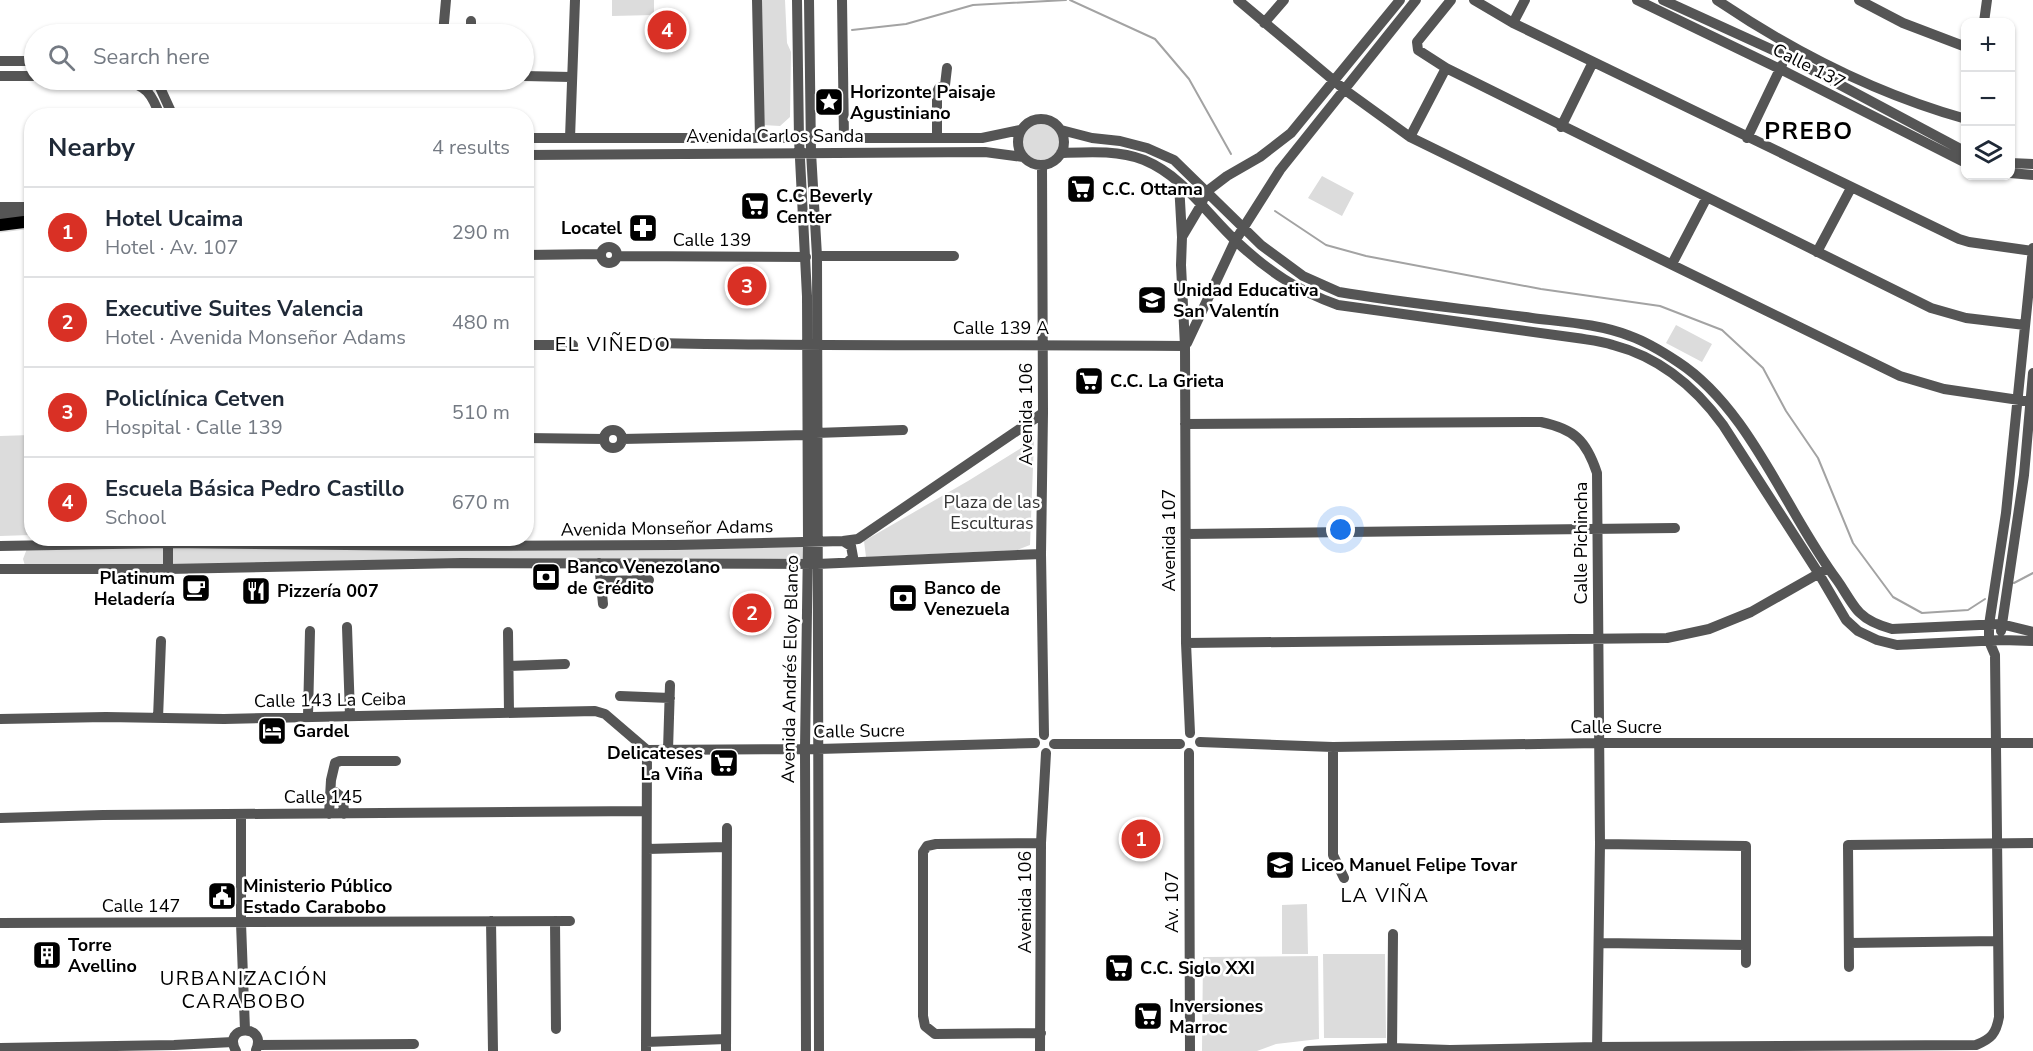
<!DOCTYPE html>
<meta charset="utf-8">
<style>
body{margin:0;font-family:"Nunito Sans",sans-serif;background:#f2f2f3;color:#1f2937}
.controls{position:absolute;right:18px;top:18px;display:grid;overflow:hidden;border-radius:12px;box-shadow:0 2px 4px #0004}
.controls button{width:54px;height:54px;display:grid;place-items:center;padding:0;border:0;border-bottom:2px solid #e0e1e3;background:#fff;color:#1f2937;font:30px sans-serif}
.you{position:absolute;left:1341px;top:530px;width:21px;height:21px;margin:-15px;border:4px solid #fff;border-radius:50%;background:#1a73e8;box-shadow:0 0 0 9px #1a73e833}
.badge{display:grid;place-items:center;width:39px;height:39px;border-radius:50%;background:#d93025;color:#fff;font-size:20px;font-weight:700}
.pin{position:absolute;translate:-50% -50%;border:3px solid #fff;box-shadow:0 2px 6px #0006}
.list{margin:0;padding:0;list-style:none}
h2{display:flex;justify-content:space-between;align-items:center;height:78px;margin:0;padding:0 24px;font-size:26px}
h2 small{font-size:20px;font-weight:400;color:#747a83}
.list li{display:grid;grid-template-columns:39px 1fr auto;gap:18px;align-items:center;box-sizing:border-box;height:90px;padding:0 24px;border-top:2px solid #e0e1e3}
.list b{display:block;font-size:22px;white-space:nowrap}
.list p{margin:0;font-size:20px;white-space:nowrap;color:#747a83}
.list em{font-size:20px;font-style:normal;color:#747a83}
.icon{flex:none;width:33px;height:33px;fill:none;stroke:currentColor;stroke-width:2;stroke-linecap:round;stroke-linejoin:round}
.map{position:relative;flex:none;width:2033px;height:1051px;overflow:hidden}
.search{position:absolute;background:#fff;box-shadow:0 2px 4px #0004;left:24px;top:24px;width:510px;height:66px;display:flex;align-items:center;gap:15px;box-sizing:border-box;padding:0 21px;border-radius:33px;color:#747a83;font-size:22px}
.panel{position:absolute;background:#fff;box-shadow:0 2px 4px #0004;left:24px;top:108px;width:510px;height:438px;border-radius:24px}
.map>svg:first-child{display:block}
.green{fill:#dcdcdc}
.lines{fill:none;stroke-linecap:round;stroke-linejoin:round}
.stream{stroke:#a3a3a3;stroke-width:2}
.major-casing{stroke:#dbdbdb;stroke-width:15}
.minor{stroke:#555;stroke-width:10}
.major{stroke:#000;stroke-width:12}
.labels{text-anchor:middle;stroke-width:5;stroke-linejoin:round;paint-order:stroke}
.street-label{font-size:18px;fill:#000;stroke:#fff}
.poi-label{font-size:18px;font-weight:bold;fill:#000;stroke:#fff;text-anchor:start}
.park-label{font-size:18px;fill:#333;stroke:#fff}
.neighbourhood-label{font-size:20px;letter-spacing:1.5px;fill:#000;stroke:#fff}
.district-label{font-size:24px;font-weight:bold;letter-spacing:1.5px;fill:#000;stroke:#fff}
</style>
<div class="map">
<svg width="2033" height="1051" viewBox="0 0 2033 1051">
<rect width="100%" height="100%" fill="#fff"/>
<path class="green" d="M612,0H654V15L612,16Z
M762,0H785L787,43L791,52L790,117L780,126L763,125Z
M1021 142a20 20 0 1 1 40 0a20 20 0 1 1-40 0Z
M1322,176L1354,193L1342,216L1308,198Z
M1676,325L1712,344L1702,362L1666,343Z
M31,435V535L0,536V436Z
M1034,440L1030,545L1017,550L866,557L864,541L968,481Z
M808,543L807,564L26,569L23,559L28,546Z
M1307,904L1308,954H1282V905Z
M1323,954H1385L1386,1038H1324Z
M1318,956L1319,1039L1276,1044L1257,1051H1202L1203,957Z"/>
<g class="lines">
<path class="stream" d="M1070,0L1155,39L1189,79L1231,154
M852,30L906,24L973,5L1066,0
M1275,211L1326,245L1366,256L1541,289L1660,306L1722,330L1763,368L1786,411L1818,458L1853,543L1893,597L1922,613L1968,610L1985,599
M2014,583L2033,573"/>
<g class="major-casing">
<path id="major" d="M0,225L32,221"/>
</g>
<path class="minor" d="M757,0L760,138
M797,0L799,139L807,296L808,543L805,748L806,1051
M809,0L811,152L817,256L819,1051
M842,0L844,138
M1238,0L1345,90L1410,137L1900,376L1944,389L2033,402
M1451,0L1417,42L1418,50L1446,68L1931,308L1966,318L2025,325
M1474,0L1513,23L1959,239L1969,242L2033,251
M1637,0L1780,69L1966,163
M1663,0L1786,56L1966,152
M1717,0C1794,52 1876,94 1966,119
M1859,0L1903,23L1966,47
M471,21V34
M1984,22L1987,0
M1264,23L1284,0
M1513,23L1525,0
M443,34L446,0
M0,61H34
M0,76H34
M524,76L571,77
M123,80C146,85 152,94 160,116
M155,80L157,81L173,116
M146,89L157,81L331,80
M1018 142a23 23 0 1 1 46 0a23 23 0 1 1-46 0Z
M1561,127L1593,62
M1061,130L1092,138L1120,141L1147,148L1174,160L1261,245L1303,276L1339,292C1403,303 1468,309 1532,318C1564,322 1600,324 1630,336C1647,342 1663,352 1678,362C1750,409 1786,512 1837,580C1843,588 1853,607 1860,613C1868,621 1881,626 1892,629L2001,624L2033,632
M1410,137L1446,68
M526,138H982L1020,130
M570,138L575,0
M937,138V92L939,88L945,85L947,68
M1747,138L1782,65
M1061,153C1089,152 1118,150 1144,160C1183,176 1207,214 1237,242C1268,271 1298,291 1338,305L1577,338C1589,340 1601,341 1613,345C1659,357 1696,388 1723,425L1819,574L1846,620L1858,631L1877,640L1897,645L2002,640L2033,641
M526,155L985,152L1023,157
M2010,163L2033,164
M1042,165L1043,413L1041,554L1044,735
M2010,173L2033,175
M1179,183L1182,237
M0,207H32
M0,216H32
M601 255a8 8 0 1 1 16 0a8 8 0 1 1-16 0Z
M1817,252L1851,188
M526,255L601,254
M618,256L806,257
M817,256H954
M1672,264L1706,199
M656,343C832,347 1009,344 1185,346
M1187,343L1235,241L1280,170L1416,0
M526,345H573
M1185,424L1541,422C1574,429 1586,440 1597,473L1600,844L1597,1051
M604 439a9 9 0 1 1 18 0a9 9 0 1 1-18 0Z
M816,433L903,430
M526,438L604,439
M622,439L807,435
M1186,534L1675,528
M843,541L851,546L853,557L847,563
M0,546L168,543L438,546L675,545L843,541L858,539L1043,413
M599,563L603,604
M0,569H168L461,563L817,564L1041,554
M168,569V539
M601,581L649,580
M347,627L350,715
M2001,631L2024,475L2033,373
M508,632L509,713
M1186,643L1667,638L1709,629L1751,612L1825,570
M509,666L565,664
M620,696L670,698
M308,716L310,631
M158,718L161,641
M0,719L106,717L224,719L595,711L605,714L647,750
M1190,733L1186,643L1185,346L1181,265L1182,237L1201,205L1206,192L1227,176L1260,157L1291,133L1400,0
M1200,742L1333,747L1599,743H2033
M1054,744H1180
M1333,747V855L1344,878
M647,750L818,749L1035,743
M668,750L670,685
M1189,753L1190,1051
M331,789L343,798L344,814
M329,814L331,780L335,763L340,761H396
M241,815V923L245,1030
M0,818L103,815L646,811
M1600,844L1746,846V963
M647,849L726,847
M491,921L493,1051
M555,921L556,1029
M0,923L570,921
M1600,943L1746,945
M1849,943L1998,941
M1849,967L1848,845L2033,843
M1041,1033L935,1034L925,1026L923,1016V852L927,846L936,844L1041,843
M646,1042L726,1039
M258,1045L414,1044
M0,1048L174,1045L233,1042
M236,1051C221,1025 268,1023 256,1050
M646,1051L647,750
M726,1051L727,828
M1040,1051L1041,843L1046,753
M1308,1051L1392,1048L1450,1050L1597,1047L1976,1045C1991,1039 1996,1034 1999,1017L1995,655L1989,641V625L2006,513L2033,248
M1392,1051L1393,934"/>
<use href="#major" class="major"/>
</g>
<defs>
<g id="sight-square" transform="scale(1.5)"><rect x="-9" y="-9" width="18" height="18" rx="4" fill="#000" stroke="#fff"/><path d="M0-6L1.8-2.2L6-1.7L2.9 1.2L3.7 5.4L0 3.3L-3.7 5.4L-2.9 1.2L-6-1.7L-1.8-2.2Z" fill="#fff"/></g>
<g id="supermarket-square" transform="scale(1.5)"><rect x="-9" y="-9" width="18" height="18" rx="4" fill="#000" stroke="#fff"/><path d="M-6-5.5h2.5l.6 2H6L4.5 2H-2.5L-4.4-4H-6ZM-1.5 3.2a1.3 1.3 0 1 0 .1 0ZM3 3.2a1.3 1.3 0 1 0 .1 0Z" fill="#fff"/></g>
<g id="pharmacy-square" transform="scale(1.5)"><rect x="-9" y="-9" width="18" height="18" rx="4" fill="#000" stroke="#fff"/><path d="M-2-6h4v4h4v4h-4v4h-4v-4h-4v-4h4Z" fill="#fff"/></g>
<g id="school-square" transform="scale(1.5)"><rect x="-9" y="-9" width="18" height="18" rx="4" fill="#000" stroke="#fff"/><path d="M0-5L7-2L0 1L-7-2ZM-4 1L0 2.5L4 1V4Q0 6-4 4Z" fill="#fff"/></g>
<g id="bank-square" transform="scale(1.5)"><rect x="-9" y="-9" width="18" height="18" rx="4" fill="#000" stroke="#fff"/><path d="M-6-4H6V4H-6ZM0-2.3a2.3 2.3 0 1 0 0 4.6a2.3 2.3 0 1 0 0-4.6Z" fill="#fff"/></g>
<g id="cafe-square" transform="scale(1.5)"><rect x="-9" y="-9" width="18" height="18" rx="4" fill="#000" stroke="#fff"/><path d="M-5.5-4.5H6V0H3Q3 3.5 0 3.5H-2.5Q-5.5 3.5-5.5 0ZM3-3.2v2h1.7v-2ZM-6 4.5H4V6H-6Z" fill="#fff"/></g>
<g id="restaurant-square" transform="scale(1.5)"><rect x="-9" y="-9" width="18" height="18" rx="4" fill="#000" stroke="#fff"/><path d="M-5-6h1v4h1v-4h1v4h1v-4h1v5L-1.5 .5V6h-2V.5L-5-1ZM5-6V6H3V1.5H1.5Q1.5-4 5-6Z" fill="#fff"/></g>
<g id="hotel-square" transform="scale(1.5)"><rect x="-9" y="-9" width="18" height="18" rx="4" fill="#000" stroke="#fff"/><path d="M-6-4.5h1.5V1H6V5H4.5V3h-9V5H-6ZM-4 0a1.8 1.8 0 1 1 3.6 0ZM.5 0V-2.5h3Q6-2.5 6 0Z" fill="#fff"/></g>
<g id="civic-square" transform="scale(1.5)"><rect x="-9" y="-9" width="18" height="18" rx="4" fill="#000" stroke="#fff"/><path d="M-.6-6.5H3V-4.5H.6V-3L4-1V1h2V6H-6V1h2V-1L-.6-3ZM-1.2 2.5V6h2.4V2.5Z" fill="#fff"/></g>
<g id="building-square" transform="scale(1.5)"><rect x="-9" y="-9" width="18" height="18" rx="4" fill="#000" stroke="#fff"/><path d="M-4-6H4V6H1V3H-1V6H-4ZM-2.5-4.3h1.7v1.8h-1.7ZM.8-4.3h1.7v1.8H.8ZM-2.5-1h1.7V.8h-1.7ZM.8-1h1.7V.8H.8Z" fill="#fff"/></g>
</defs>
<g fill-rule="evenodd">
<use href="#sight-square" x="829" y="102"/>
<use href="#supermarket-square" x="1081" y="189"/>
<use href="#supermarket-square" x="755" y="206"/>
<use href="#pharmacy-square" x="643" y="228"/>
<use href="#school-square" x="1152" y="300"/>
<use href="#supermarket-square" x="1089" y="381"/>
<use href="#bank-square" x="546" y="577"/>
<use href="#cafe-square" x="196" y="588"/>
<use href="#restaurant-square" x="256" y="591"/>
<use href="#bank-square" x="903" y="598"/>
<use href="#hotel-square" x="272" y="731"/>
<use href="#supermarket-square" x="724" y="763"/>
<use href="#school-square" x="1280" y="865"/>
<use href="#civic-square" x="222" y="896"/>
<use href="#building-square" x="47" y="955"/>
<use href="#supermarket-square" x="1119" y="968"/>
<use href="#supermarket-square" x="1148" y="1016"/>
</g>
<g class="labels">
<g class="street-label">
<text transform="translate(1809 66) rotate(27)" y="6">Calle 137</text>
<text x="775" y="142">Avenida Carlos Sanda</text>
<text x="712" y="246">Calle 139</text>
<text x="1001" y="334">Calle 139 A</text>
<text transform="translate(1026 414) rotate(-90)" y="6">Avenida 106</text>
<text transform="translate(667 528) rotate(-1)" y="6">Avenida Monseñor Adams</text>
<text transform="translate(1169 540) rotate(-90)" y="6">Avenida 107</text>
<text transform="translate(1581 543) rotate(-90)" y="6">Calle Pichincha</text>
<text transform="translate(790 669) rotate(-89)" y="6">Avenida Andrés Eloy Blanco</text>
<text transform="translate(330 700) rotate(-1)" y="6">Calle 143 La Ceiba</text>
<text x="1616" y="733">Calle Sucre</text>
<text transform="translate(859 731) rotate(-1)" y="6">Calle Sucre</text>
<text x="323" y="803">Calle 145</text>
<text transform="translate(1025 902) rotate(-90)" y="6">Avenida 106</text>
<text transform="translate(1172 902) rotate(-90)" y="6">Av. 107</text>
<text x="141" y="912">Calle 147</text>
</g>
<g class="poi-label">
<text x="850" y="98">Horizonte Paisaje<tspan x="850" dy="21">Agustiniano</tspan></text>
<text x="1102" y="195">C.C. Ottama</text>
<text x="776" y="202">C.C Beverly<tspan x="776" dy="21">Center</tspan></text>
<text x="622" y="234" text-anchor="end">Locatel</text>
<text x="1173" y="296">Unidad Educativa<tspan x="1173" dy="21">San Valentín</tspan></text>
<text x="1110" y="387">C.C. La Grieta</text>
<text x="567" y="573">Banco Venezolano<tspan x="567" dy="21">de Crédito</tspan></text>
<text x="175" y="584" text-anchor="end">Platinum<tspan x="175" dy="21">Heladería</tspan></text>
<text x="924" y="594">Banco de<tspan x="924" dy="21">Venezuela</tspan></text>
<text x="277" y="597">Pizzería 007</text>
<text x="293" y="737">Gardel</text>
<text x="703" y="759" text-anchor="end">Delicateses<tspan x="703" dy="21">La Viña</tspan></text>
<text x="1301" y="871">Liceo Manuel Felipe Tovar</text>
<text x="243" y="892">Ministerio Público<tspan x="243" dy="21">Estado Carabobo</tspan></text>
<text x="68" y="951">Torre<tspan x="68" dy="21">Avellino</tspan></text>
<text x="1140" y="974">C.C. Siglo XXI</text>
<text x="1169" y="1012">Inversiones<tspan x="1169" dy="21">Marroc</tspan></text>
</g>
<g class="park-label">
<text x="992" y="508">Plaza de las<tspan x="992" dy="21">Esculturas</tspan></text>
</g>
<g class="neighbourhood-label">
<text x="613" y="351">EL VIÑEDO</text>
<text x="1385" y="902">LA VIÑA</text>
<text x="244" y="985">URBANIZACIÓN<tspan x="244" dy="23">CARABOBO</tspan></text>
</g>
<g class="district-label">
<text x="1809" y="139">PREBO</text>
</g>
</g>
</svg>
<div class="controls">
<button>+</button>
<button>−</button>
<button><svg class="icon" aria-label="layers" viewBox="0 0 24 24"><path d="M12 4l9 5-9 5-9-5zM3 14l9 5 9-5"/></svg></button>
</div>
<div class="you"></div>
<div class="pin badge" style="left:1141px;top:839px">1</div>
<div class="pin badge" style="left:752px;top:613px">2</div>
<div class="pin badge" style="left:747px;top:286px">3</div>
<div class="pin badge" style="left:667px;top:30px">4</div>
<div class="search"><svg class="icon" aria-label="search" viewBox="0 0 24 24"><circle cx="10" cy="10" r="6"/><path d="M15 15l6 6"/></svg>Search here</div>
<section class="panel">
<h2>Nearby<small>4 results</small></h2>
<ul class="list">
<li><span class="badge">1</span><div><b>Hotel Ucaima</b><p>Hotel · Av. 107</p></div><em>290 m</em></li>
<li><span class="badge">2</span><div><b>Executive Suites Valencia</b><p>Hotel · Avenida Monseñor Adams</p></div><em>480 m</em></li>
<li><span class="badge">3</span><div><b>Policlínica Cetven</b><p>Hospital · Calle 139</p></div><em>510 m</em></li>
<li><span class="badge">4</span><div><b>Escuela Básica Pedro Castillo</b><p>School</p></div><em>670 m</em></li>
</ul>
</section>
</div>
